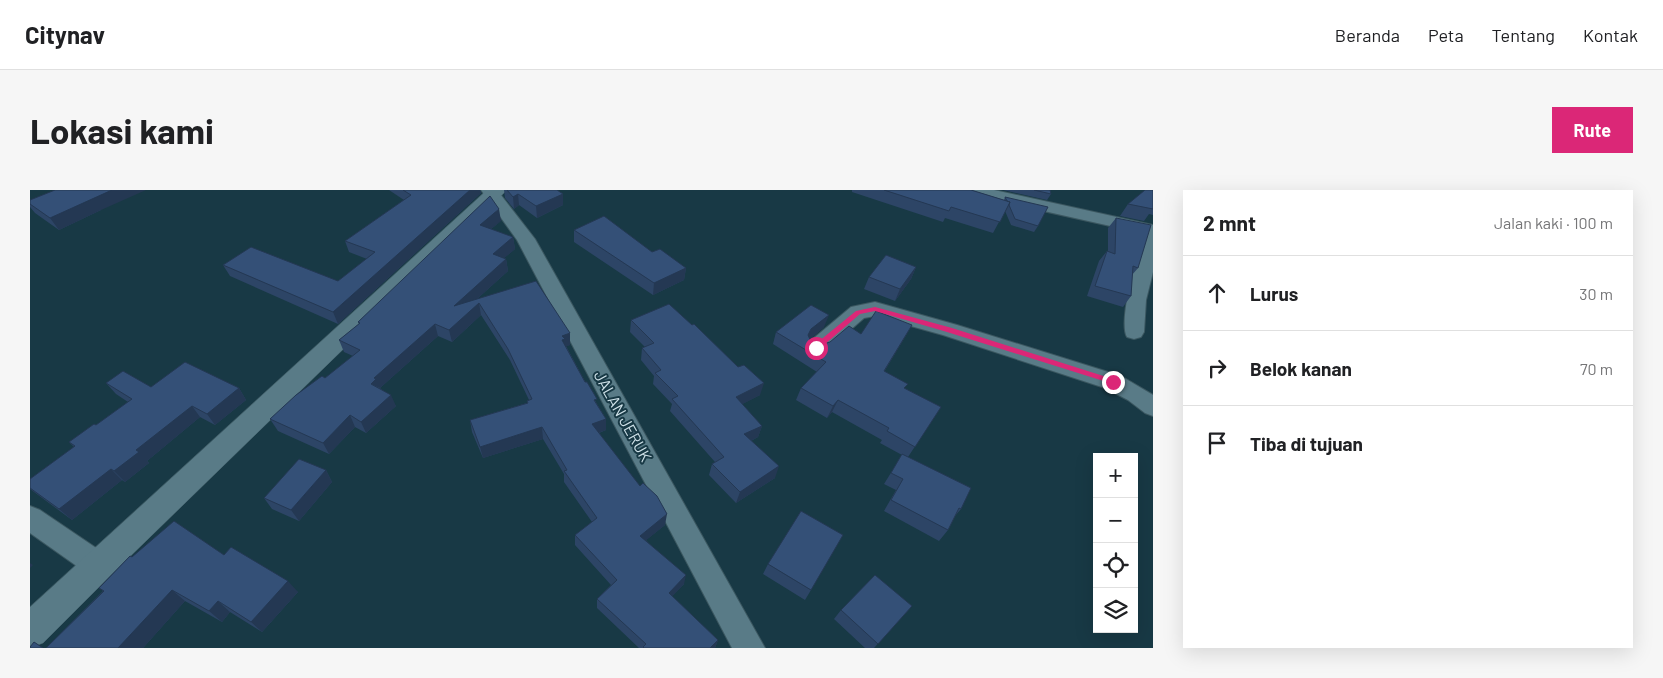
<!DOCTYPE html>
<html lang="id">
<meta charset="utf-8">
<style>
body{margin:0;font-family:Barlow,sans-serif;background:#f6f6f6;color:#202124}
.controls{position:absolute;right:15px;bottom:15px;display:grid;overflow:hidden;border-radius:0px;box-shadow:0 5px 20px #0002}
.controls button{width:45px;height:45px;display:grid;place-items:center;padding:0;border:0;border-bottom:1px solid #e0e0e0;background:#fff;color:#202124;font:25px sans-serif}
.stop{position:absolute;width:15px;height:15px;margin:-11px;border:4px solid #db2777;border-radius:50%;background:#fff}
.stop.end{background:#db2777;border-color:#fff;box-shadow:0 1px 5px #0008}
.list{margin:0;padding:0;list-style:none}
h2{display:flex;justify-content:space-between;align-items:center;height:65px;margin:0;padding:0 20px;font-size:21px}
h2 small{font-size:16px;font-weight:400;color:#757577}
.list li{display:grid;grid-template-columns:32px 1fr auto;gap:15px;align-items:center;box-sizing:border-box;height:75px;padding:0 20px;border-top:1px solid #e0e0e0}
.list b{display:block;font-size:19px;white-space:nowrap}
.list em{font-size:16px;font-style:normal;color:#757577}
.icon{flex:none;width:28px;height:28px;fill:none;stroke:currentColor;stroke-width:2;stroke-linecap:round;stroke-linejoin:round}
.map{position:relative;flex:none;width:1123px;height:458px;overflow:hidden;border-radius:0px}
header{display:flex;align-items:center;gap:30px;box-sizing:border-box;height:70px;padding:0 25px;background:#fff;border-bottom:1px solid #e0e0e0}
header strong{font-size:24px}
nav{display:flex;gap:28px;margin-inline-start:auto;font-size:18px}
.intro{display:flex;align-items:center;justify-content:space-between;box-sizing:border-box;height:120px;padding:0 30px}
h1{margin:0;font-size:35px}
.button{padding:12px 22px;border-radius:0px;background:#db2777;color:#fff;font-size:18px;font-weight:700}
main{display:flex;gap:30px;padding:0 30px}
aside{flex:1;background:#fff;border-radius:0px;box-shadow:0 5px 20px #0002}
.map>svg:first-child{display:block}
.lines{fill:none;stroke-linecap:round;stroke-linejoin:round}
.minor-casing{stroke:#3b5760;stroke-width:2}
.tertiary-casing{stroke:#3b5760;stroke-width:1}
.minor{fill:#597b87;fill-rule:evenodd}
.tertiary{fill:#597b87;fill-rule:evenodd}
.wall{fill:#2d4566}
.shaded-wall{fill:#243853}
.building{fill:#345077;stroke:#243853}
.route{fill:#db2777}
.labels{text-anchor:middle;stroke-width:4;stroke-linejoin:round;paint-order:stroke}
.street-label{font-size:16px;fill:#d1e3ea;stroke:#183945}
</style>
<header>
<strong>Citynav</strong>
<nav><a>Beranda</a><a>Peta</a><a>Tentang</a><a>Kontak</a></nav>
</header>
<div class="intro"><h1>Lokasi kami</h1><a class="button">Rute</a></div>
<main>
<div class="map">
<svg width="1123" height="458" viewBox="0 0 1123 458">
<rect width="100%" height="100%" fill="#183945"/>
<g class="lines">
<g class="minor-casing">
<path id="minor" d="M451,0H467L505,49L735,458H702L487,50Z
M934,0H964L1123,35V82L1116,110L1114,142L1111,147L1104,149L1097,147C1088,133 1107,59 1116,44L942,5L936,3Z
M845,112L927,135L1091,186L1123,205V226L1115,223L1098,210L1075,198L913,145L845,126L834,128L794,163L786,165L778,163L775,158L778,153L821,117Z
M0,316L10,320L78,366L82,375L78,384L68,388L58,384L0,343Z"/>
</g>
<g class="tertiary-casing">
<path id="tertiary" d="M457,0H477L80,386L13,453L0,458V417Z"/>
</g>
<use href="#minor" class="minor"/>
<use href="#tertiary" class="tertiary"/>
</g>
<path class="wall" d="M359,0H450L451,3L308,134L200,86L193,75L308,91L337,69L319,62L315,51L374,10Z
M474,0H527L533,4V15L507,28L489,15L484,19L475,8Z
M822,0H941L974,10L975,7L1008,36L1004,42L981,35L975,21L963,43L915,28L913,32L822,2Z
M973,0H1020L1021,4L1017,10Z
M1123,0V25L1119,24L1114,31L1090,26L1098,14Z
M0,10L71,20L29,40L5,23L0,17Z
M1086,28L1108,78L1102,85L1101,106L1093,117L1057,106L1069,71L1077,61H1078V38Z
M471,31L461,39L483,47L485,59L474,68L476,69L478,81L447,109L540,155L536,156L567,214L576,229V240L569,243L635,335L616,350L654,394L642,406L688,450L685,458H609L567,418V409L581,395L545,355V345L562,332L534,292V284L513,249L453,268L442,242L440,230L497,213V211L499,210L480,170L451,125L422,152L408,146L350,198L366,216L336,243L325,237L299,264L248,241L240,229L295,188L323,166L314,162L309,150L329,134L328,132Z
M544,40L622,62L656,78L654,90L623,105L544,52Z
M886,77L881,89L865,111L834,99L839,87Z
M601,130L730,205L712,214L732,236L728,247L721,251L745,288L706,313L679,285L682,274L685,272L640,221L642,214L623,194L624,186L611,170L612,158L615,157L600,142Z
M882,135L875,147L854,182L875,199L911,217L878,267L931,319L925,326L918,340L909,351L854,321L866,300L854,294L872,265L850,253L852,250L802,222L797,228L766,210L771,198L787,182L743,154L746,142L794,137L780,149L781,152L790,155L831,144Z
M76,193L121,197L209,198L216,210L185,235L170,227L117,271L119,273L95,292L92,290L42,330L0,299V289L44,257L39,252L66,235L98,212L86,204Z
M296,280L302,292L269,331L242,319L234,308Z
M194,365L268,402L232,442L200,422L192,432L155,411L113,458H16L73,401L69,398L102,367Z
M738,374L781,400L775,410L733,384Z
M882,416L844,458H835L804,429L811,420Z"/>
<path class="shaded-wall" d="M82,0H116L71,20L29,40L20,28Z
M440,0H450L451,3L308,134L303,122Z
M488,4L489,15L484,19L483,7Z
M533,4V15L507,28L506,16Z
M469,19L471,31L451,47L450,35Z
M483,47L485,59L465,76L463,64Z
M476,69L478,81L426,128L424,116Z
M886,77L881,89L865,111L870,99Z
M656,78L654,90L623,105L624,93Z
M449,113L451,125L422,152L419,140Z
M799,125L794,137L777,152L778,145L781,139Z
M405,134L408,146L350,198L341,194L344,188Z
M540,143V155L535,157L533,150L532,146Z
M734,193L730,205L703,219L706,207Z
M209,198L216,210L185,235L177,224Z
M361,205L366,216L336,243L331,232Z
M808,210L802,222L797,228L803,216Z
M162,216L170,227L117,271L119,273L95,292L84,281L106,260Z
M320,225L325,237L299,264L293,253Z
M576,229V240L562,245V234Z
M732,236L728,247L711,256L714,244Z
M512,237L513,249L453,268L450,257Z
M749,276L745,288L706,313L710,302Z
M81,279L92,290L42,330L29,319Z
M296,280L302,292L269,331L261,320Z
M637,324L635,335L609,356L610,346Z
M0,373L3,375L0,378Z
M656,385L654,394L637,412L639,403Z
M258,391L268,402L232,442L221,432Z
M142,400L155,411L113,458H88Z
M188,411L200,422L192,432L179,421Z
M688,450L685,458H680Z"/>
<path class="building" d="M25,0H82L20,28L0,14V10Z
M373,0H440L303,122L193,75L221,57L308,91L345,62L315,51L381,5Z
M477,0H527L533,4L506,16L488,4L483,7Z
M854,0H941L980,12L970,32L921,17L919,21Z
M1004,0H1020L1021,4Z
M1115,0H1123V19L1098,14Z
M460,6L469,19L450,35L483,47L463,64L476,69L424,116L506,91L540,143L532,146L535,149L532,150L555,192H557L567,209L564,210L576,229L562,234L610,296L613,293L627,306L637,324L610,346L656,385L639,403L688,450L680,458H614L613,457L616,454L567,409L587,390L545,345L567,328L534,281L537,280L512,237L450,257L440,230L498,213L497,211L502,209L478,159L449,113L419,140L405,134L344,188L346,189L341,194L361,205L331,232L320,225L293,253L240,229L266,205L292,186L295,188L330,160L309,150L330,133L328,132Z
M975,7L1018,17L1008,36L985,29L979,15L980,12L977,11Z
M574,26L622,62L630,59L656,78L624,93L544,40Z
M1086,28L1121,35L1108,78L1103,76L1101,106L1065,96L1077,61L1085,64Z
M856,65L886,77L870,99L839,87Z
M639,114L662,135L664,134L708,177L714,175L734,193L706,207L732,236L714,244L749,276L710,302L682,274L694,267L642,209L648,206L625,183L631,180L612,158L624,153L601,130Z
M781,115L799,125L781,139L778,145L781,152L790,155L800,152L819,136L831,144L846,121L882,135L854,181L878,194L874,198L911,217L885,257L857,241L859,238L808,210L803,216L771,198L796,172L746,142Z
M155,172L209,198L177,224L162,216L106,260L109,262L84,281L81,279L29,319L0,298V289L45,256L39,252L64,234L66,235L102,209L76,193L93,181L121,197Z
M872,264L941,298L931,319L929,318L918,340L861,310L873,289L861,283Z
M269,269L296,280L261,320L234,308Z
M771,321L813,345L781,400L738,374Z
M144,331L194,365L201,357L258,391L221,432L188,411L179,421L142,400L88,458H16L74,401L69,398L100,366L102,367Z
M845,385L882,416L848,454L811,420Z
M4,452L13,458H0V457Z"/>
<path class="route" d="M845,117L922,138L1086,190L1087,192L1083,194L917,142L845,121L830,124L788,160H783V156L826,121Z"/>
<g class="labels">
<g class="street-label">
<text transform="translate(593 226) rotate(61)" y="6">JALAN JERUK</text>
</g>
</g>
</svg>
<div class="controls">
<button>+</button>
<button>−</button>
<button><svg class="icon" aria-label="locate" viewBox="0 0 24 24"><circle cx="12" cy="12" r="6"/><path d="M12 2v4M12 18v4M2 12h4M18 12h4"/></svg></button>
<button><svg class="icon" aria-label="layers" viewBox="0 0 24 24"><path d="M12 4l9 5-9 5-9-5zM3 14l9 5 9-5"/></svg></button>
</div>
<div class="stop" style="left:786px;top:158px"></div>
<div class="stop end" style="left:1083px;top:192px"></div>
</div>
<aside>
<h2>2 mnt<small>Jalan kaki · 100 m</small></h2>
<ul class="list">
<li><svg class="icon" aria-label="ahead" viewBox="0 0 24 24"><path d="M12 20V5M6 11l6-6 6 6"/></svg><div><b>Lurus</b></div><em>30 m</em></li>
<li><svg class="icon" aria-label="right" viewBox="0 0 24 24"><path d="M7 20v-9h11M14 6l5 5-5 5"/></svg><div><b>Belok kanan</b></div><em>70 m</em></li>
<li><svg class="icon" aria-label="arrive" viewBox="0 0 24 24"><path d="M6 21V4h12l-3 4 3 4H6"/></svg><div><b>Tiba di tujuan</b></div></li>
</ul>
</aside>
</main>
